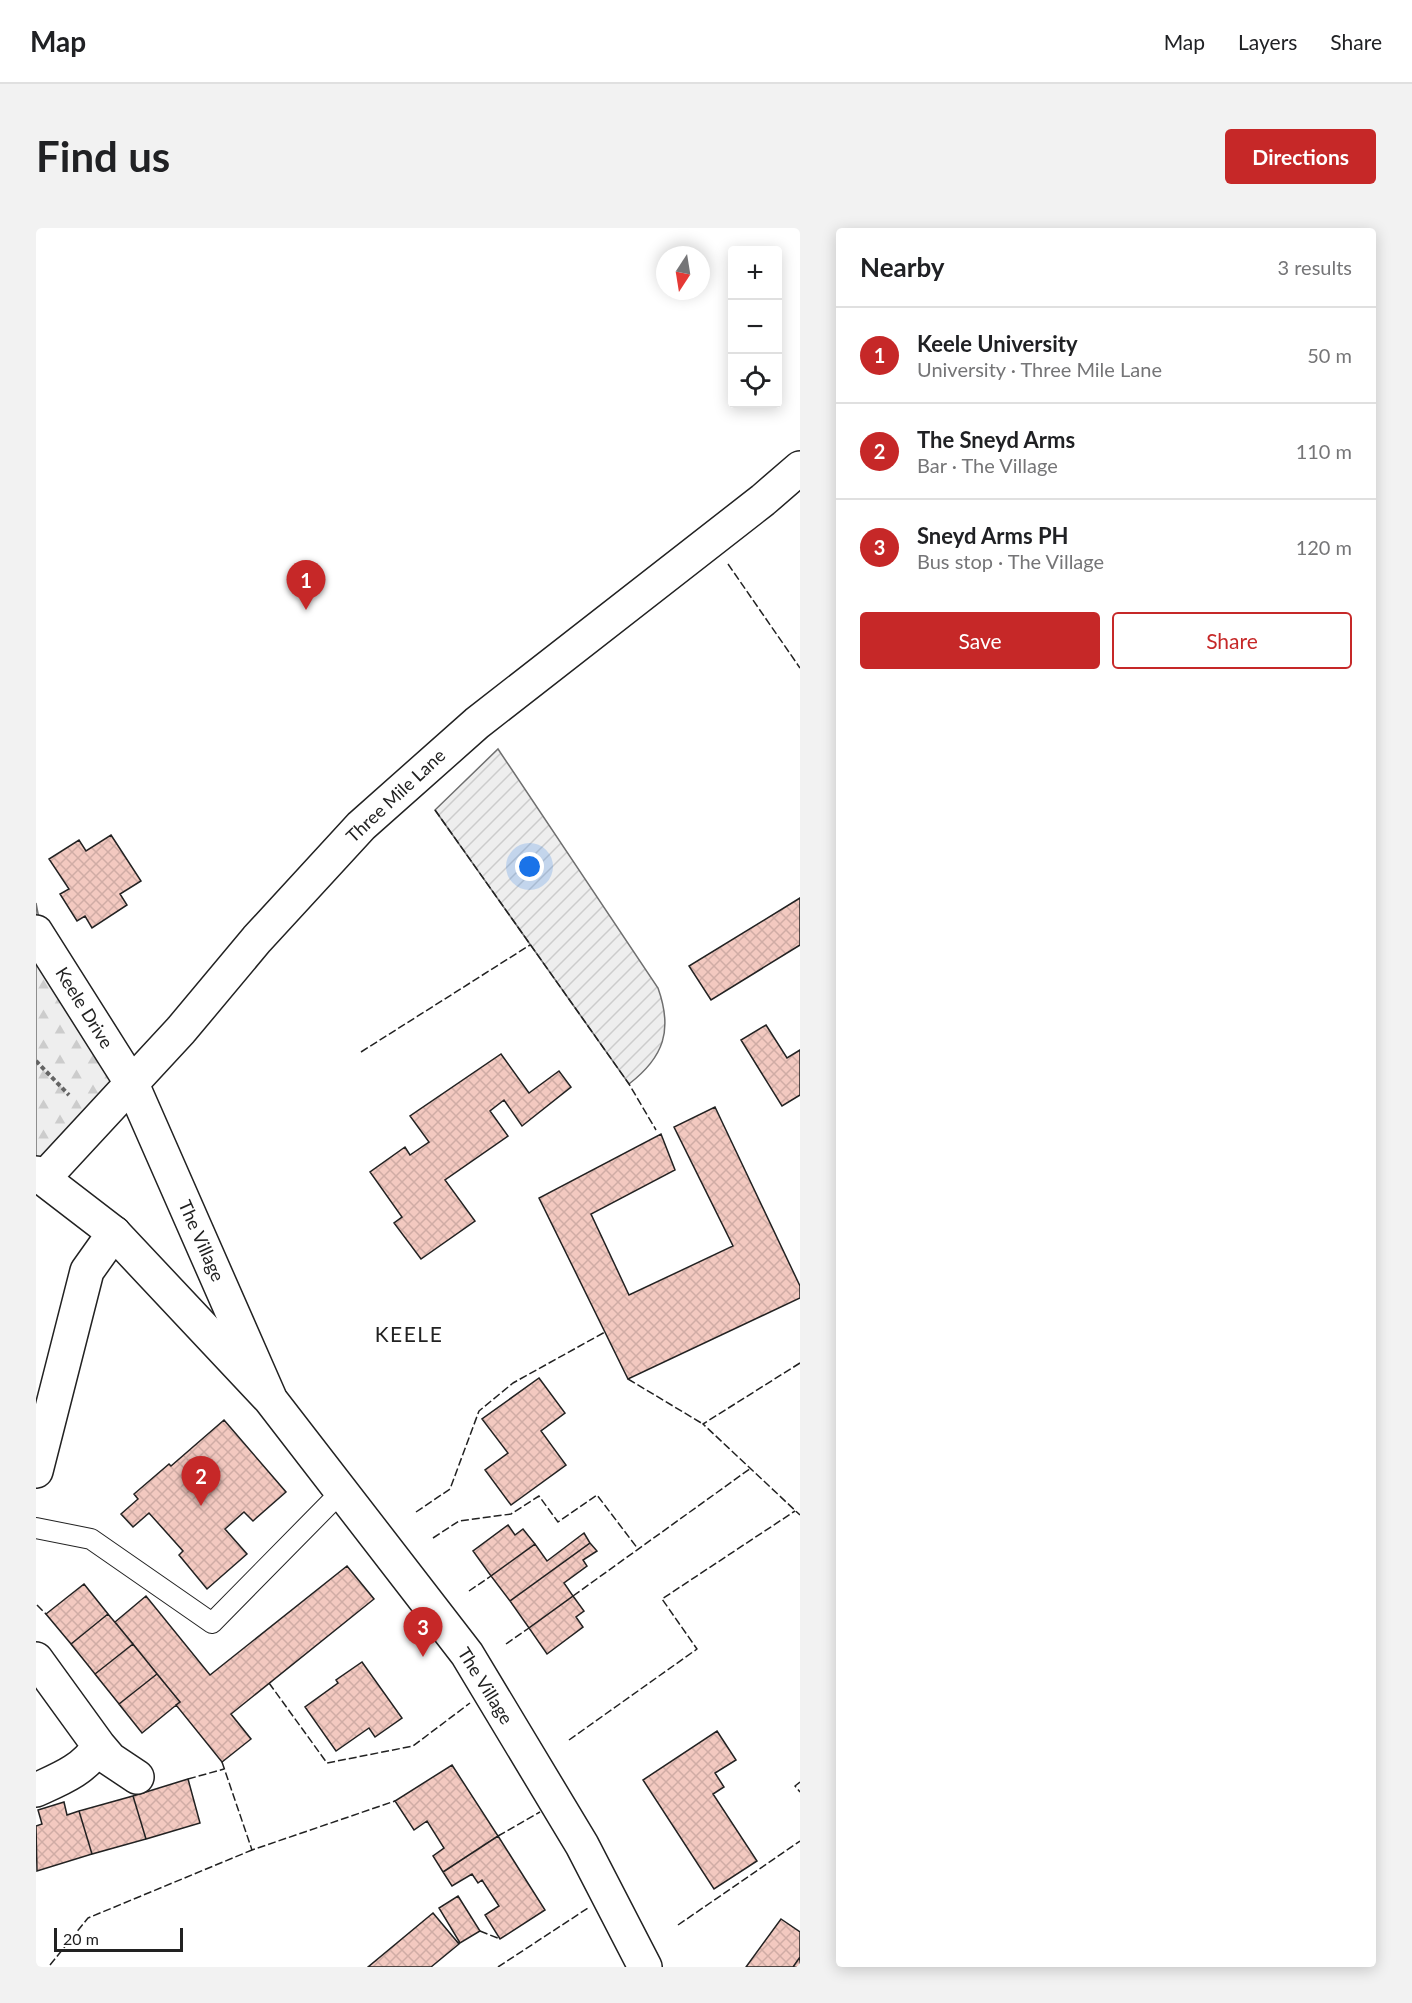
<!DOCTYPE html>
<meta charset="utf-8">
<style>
body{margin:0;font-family:Lato,sans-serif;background:#f2f2f2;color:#202124}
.controls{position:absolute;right:18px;top:18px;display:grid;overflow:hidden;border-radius:6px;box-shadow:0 3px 15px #0003}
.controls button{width:54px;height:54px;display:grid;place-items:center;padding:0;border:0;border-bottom:2px solid #e0e0e0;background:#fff;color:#202124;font:30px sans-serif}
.compass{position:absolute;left:620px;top:18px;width:54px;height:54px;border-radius:50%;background:#fff;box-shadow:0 3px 15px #0003;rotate:192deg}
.scale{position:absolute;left:18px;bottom:15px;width:129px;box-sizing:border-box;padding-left:6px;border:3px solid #222;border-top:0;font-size:16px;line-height:21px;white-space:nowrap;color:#222;-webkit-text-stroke:4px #fff;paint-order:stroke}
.you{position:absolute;left:494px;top:639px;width:21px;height:21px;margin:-15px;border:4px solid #fff;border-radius:50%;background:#1a73e8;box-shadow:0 0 0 9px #1a73e833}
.badge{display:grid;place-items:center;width:39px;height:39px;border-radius:50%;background:#c62828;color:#fff;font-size:20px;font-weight:700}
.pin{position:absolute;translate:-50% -50px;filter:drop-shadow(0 2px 3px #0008)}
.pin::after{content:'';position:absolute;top:32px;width:21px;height:18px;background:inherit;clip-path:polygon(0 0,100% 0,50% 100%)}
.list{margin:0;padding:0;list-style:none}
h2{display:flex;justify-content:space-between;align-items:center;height:78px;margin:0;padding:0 24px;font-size:26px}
h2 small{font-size:20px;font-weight:400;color:#757577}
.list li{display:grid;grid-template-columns:39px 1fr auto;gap:18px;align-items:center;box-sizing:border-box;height:96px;padding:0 24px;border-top:2px solid #e0e0e0}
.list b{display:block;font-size:22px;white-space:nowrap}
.list p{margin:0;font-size:20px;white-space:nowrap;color:#757577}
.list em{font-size:20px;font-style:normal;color:#757577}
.actions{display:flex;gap:12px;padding:18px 24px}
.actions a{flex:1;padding:14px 0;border:2px solid #c62828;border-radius:6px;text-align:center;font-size:21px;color:#c62828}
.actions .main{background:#c62828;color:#fff}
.icon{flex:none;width:33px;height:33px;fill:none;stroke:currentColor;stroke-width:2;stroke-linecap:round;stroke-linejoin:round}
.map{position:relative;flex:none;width:764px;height:1739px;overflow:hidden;border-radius:6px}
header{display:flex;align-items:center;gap:36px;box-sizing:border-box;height:84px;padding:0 30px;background:#fff;border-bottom:2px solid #e0e0e0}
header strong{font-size:28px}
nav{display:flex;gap:33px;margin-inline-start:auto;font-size:21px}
.intro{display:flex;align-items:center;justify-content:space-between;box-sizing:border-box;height:144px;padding:0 36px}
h1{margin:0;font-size:42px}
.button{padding:15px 27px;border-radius:6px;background:#c62828;color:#fff;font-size:21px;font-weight:700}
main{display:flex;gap:36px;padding:0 36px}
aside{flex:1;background:#fff;border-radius:6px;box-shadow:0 3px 15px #0003}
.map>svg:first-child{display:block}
.forest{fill:url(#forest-firs);stroke:#6f6f6f;stroke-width:1.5}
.garden{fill:url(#garden-furrows);stroke:#6f6f6f;stroke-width:1.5}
.building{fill:url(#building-cross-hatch);stroke:#222;stroke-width:1.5}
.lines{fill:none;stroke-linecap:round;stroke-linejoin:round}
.lane-casing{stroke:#222;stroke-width:22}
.street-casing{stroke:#222;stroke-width:36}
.secondary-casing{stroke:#222;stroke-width:36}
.path{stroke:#646464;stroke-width:4;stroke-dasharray:4.5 3;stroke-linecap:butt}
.lane{stroke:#fff;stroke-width:20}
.street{stroke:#fff;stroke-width:33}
.secondary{stroke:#fff;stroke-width:33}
.fence{stroke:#222;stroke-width:1.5;stroke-dasharray:8 3;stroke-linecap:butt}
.labels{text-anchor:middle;stroke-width:4.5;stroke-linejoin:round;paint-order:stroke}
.street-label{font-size:18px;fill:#222;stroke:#fff}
.quarter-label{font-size:21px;letter-spacing:1.5px;fill:#222;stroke:#fff}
</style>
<header>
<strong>Map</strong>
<nav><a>Map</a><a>Layers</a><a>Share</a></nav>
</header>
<div class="intro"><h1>Find us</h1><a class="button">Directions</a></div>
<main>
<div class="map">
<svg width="764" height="1739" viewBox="0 0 764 1739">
<defs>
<pattern id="forest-firs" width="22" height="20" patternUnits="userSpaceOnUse" patternTransform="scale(1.5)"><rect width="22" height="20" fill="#eee"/><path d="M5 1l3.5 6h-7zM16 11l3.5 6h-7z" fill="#ccc"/></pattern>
<pattern id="garden-furrows" width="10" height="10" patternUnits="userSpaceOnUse" patternTransform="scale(1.5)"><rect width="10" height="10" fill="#eee"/><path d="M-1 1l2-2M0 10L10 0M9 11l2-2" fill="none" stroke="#ccc"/></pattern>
<pattern id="building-cross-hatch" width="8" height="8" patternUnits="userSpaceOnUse" patternTransform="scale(1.5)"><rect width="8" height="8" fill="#f3c9c0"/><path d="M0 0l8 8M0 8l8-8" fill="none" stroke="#d0aca5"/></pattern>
</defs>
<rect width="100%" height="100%" fill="#fff"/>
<path class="forest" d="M0,675L8,717L96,856L0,945Z"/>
<path class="garden" d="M462,521L622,760C637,802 628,829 593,856L399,582Z"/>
<path class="building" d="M75,607L105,653L84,666L91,677L56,700L49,688L41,693L24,666L33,661L13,631L43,612L50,623Z
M764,670V717L675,772L653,738Z
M730,797L751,830L764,822V867L746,878L705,812Z
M465,826L493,865L523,843L535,859L486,898L468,872L454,883L472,908L409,952L439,993L385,1031L358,995L366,989L334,944L369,919L374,927L393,914L374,888Z
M679,879L764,1058V1070L592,1151L503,970L625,906L639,942L555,986L593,1067L697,1018L638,899Z
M503,1150L529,1185L505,1203L530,1237L475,1277L449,1242L472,1225L446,1191Z
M188,1192L250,1264L217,1293L208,1284L189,1301L211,1326L171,1361L143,1327L147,1323L113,1285L97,1299L85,1286L102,1271L98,1266L133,1236L135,1238Z
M472,1297L479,1307L487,1301L499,1316L455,1348L437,1323Z
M548,1305L554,1315L474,1373L455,1348L499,1316L511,1333Z
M554,1315L561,1323L547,1332L551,1338L528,1355L537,1368L493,1400L474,1373Z
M311,1338L338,1371L195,1486L215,1511L186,1534L140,1477L144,1474L79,1394L110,1368L174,1447Z
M48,1356L72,1386L35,1416L10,1386Z
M537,1368L548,1383L540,1389L547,1399L511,1426L493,1400Z
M72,1386L97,1416L59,1446L35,1416Z
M97,1416L121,1446L83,1476L59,1446Z
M326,1434L366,1490L339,1509L333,1500L300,1523L269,1479L302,1455L300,1452Z
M121,1446L144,1474L106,1505L83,1476Z
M681,1503L700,1532L679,1545L688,1559L677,1566L721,1633L678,1661L607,1552Z
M416,1537L462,1608L407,1644L397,1628L408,1620L391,1593L378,1602L359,1573Z
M152,1551L164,1595L110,1611L97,1568Z
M97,1568L110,1611L56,1626L43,1583Z
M28,1574L31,1587L43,1583L56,1626L1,1643L0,1598L6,1596L2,1582Z
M462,1608L509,1682L464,1711L449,1687L463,1678L446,1652L442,1655L436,1646L416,1658L407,1644Z
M422,1668L444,1703L424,1715L403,1680Z
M397,1685L423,1716L395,1739H332Z
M745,1691L764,1704V1729L757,1739H710Z
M764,1729V1739H757Z"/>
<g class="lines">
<g class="lane-casing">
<path id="lane" d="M0,1300L55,1311L176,1395L305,1264"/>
</g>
<g class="street-casing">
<path id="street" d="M0,704L96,856L233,1168
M0,1243L51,1043L78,1005
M63,1518L74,1531L101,1549
M0,1562C24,1551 48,1542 63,1518L0,1431"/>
</g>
<g class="secondary-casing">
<path id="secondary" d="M0,945L78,1005L234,1171L431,1426L546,1617L609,1739
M7,951L145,802L221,711L325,598L441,495L727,272L764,240"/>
</g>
<path class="path" d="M0,833L33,867"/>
<use href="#lane" class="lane"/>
<use href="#street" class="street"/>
<use href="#secondary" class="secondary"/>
<path class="fence" d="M692,336L764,440
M399,582L593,856L620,902
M325,824L494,717
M764,1135L667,1196L764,1287
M592,1151L667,1196
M380,1284L414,1261L443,1183L477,1155L569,1104
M397,1310L423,1293L475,1286L503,1268L522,1294L561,1267L602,1321
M433,1363L455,1348
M537,1368L715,1240
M1,1377L10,1386
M470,1416L493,1400
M233,1455L291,1535L377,1518L434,1475
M533,1512L661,1421L626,1371L759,1283
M186,1534L216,1622L359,1573
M152,1551L188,1541
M764,1554L759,1558L764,1564
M462,1608L504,1584
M642,1697L764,1613
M444,1703L464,1711
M14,1737L52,1690L216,1622
M462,1739L552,1680"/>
</g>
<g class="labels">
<g class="street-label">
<text transform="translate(360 568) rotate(-43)" y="6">Three Mile Lane</text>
<text transform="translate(48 780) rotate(58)" y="6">Keele Drive</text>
<text transform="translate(165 1013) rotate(66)" y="6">The Village</text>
<text transform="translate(449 1458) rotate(58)" y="6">The Village</text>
</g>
<g class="quarter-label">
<text x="373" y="1114">KEELE</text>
</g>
</g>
</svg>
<div class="controls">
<button>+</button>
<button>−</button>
<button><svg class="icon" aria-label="locate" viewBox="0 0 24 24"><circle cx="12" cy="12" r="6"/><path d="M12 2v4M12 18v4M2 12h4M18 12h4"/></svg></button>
</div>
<svg class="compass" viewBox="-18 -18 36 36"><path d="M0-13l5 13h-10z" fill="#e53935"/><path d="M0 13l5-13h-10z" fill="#757577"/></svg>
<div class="scale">20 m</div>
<div class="you"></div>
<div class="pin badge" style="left:270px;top:382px">1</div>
<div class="pin badge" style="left:165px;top:1278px">2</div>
<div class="pin badge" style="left:387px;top:1429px">3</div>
</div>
<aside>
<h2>Nearby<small>3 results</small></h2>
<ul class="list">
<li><span class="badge">1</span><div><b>Keele University</b><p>University · Three Mile Lane</p></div><em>50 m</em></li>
<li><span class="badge">2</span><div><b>The Sneyd Arms</b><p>Bar · The Village</p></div><em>110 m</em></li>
<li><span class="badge">3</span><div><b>Sneyd Arms PH</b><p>Bus stop · The Village</p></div><em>120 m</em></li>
</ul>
<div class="actions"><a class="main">Save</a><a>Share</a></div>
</aside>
</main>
